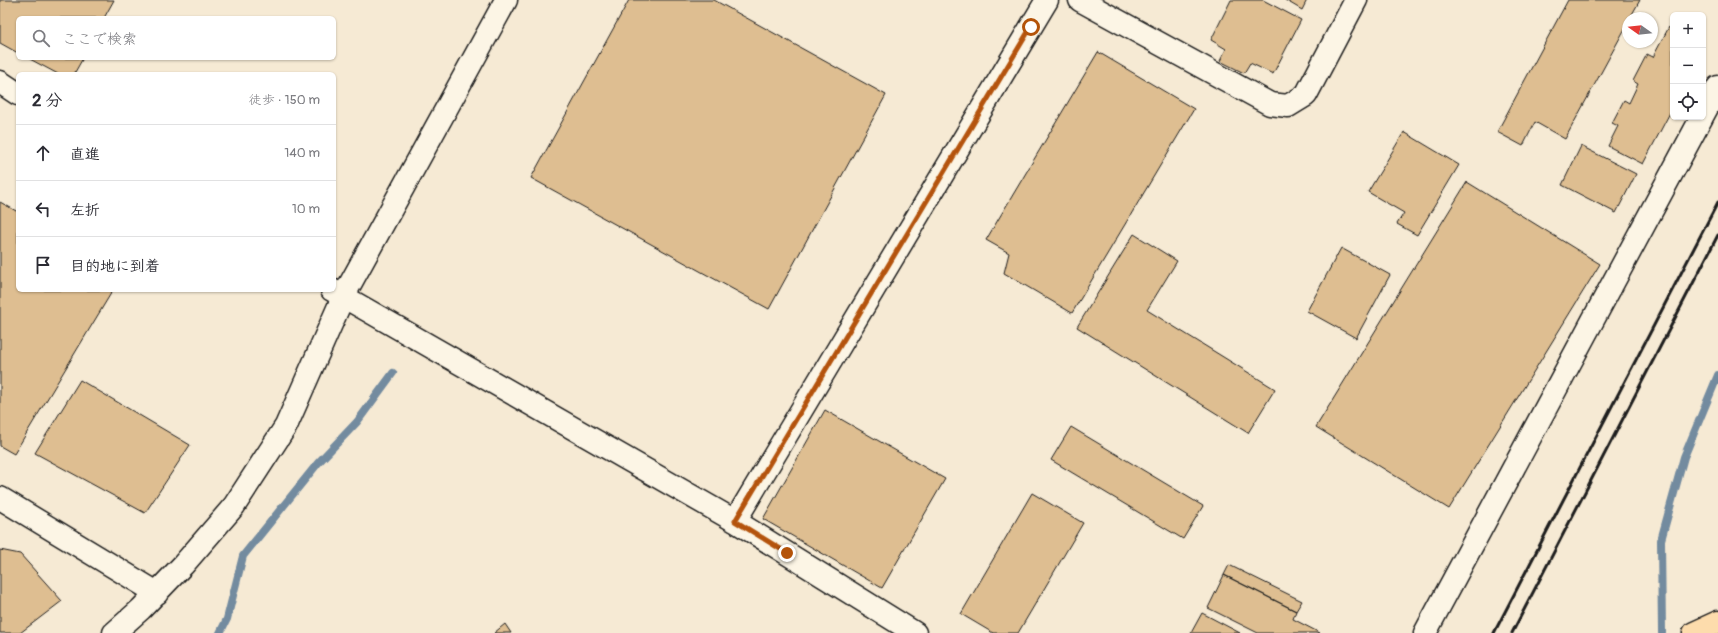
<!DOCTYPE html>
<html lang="ja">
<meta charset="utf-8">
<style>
body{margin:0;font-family:Pangolin,"Klee One",sans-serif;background:#f7f7f7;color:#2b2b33}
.controls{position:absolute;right:12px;top:12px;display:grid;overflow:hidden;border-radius:6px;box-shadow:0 1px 3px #0004}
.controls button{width:36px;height:36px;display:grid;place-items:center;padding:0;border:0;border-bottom:1px solid #e1e1e2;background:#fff;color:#2b2b33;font:20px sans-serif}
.compass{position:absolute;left:1622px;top:12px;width:36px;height:36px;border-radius:50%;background:#fff;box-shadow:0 1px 3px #0004;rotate:285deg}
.stop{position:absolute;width:12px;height:12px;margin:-9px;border:3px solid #b45309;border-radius:50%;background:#fff}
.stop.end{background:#b45309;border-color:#fff;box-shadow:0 1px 4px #0008}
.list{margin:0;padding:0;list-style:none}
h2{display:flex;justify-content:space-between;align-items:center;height:52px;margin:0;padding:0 16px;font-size:17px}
h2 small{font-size:13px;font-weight:400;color:#7c7c81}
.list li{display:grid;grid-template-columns:26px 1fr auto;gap:12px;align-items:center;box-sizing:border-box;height:56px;padding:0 16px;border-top:1px solid #e1e1e2}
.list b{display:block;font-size:15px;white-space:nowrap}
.list em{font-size:13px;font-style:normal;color:#7c7c81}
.icon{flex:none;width:22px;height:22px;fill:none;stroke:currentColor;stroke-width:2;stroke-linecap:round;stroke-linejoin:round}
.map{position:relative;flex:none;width:1718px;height:633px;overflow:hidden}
.search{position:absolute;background:#fff;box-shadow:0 1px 3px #0004;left:16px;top:16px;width:320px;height:44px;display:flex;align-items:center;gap:10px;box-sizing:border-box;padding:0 14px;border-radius:6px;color:#7c7c81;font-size:15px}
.panel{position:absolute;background:#fff;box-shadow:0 1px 3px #0004;left:16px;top:72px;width:320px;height:220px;border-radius:6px}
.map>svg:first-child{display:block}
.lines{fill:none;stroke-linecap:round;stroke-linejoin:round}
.stream{stroke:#738b9f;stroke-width:8}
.building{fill:#debe91;stroke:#1c1c1c}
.minor-casing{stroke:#1c1c1c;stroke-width:25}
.major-casing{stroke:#1c1c1c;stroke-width:25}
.minor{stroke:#fcf5e5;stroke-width:22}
.major{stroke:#fddcac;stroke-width:22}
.rail{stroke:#1c1c1c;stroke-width:3}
.route{stroke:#b45309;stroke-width:5}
</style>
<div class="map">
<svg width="1718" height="633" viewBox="0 0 1718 633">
<rect width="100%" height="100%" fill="#f6ead4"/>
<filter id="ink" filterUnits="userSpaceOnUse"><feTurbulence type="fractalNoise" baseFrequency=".025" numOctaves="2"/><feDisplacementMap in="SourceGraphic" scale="8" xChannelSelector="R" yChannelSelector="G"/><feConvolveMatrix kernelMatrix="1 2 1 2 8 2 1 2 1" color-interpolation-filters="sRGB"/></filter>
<g filter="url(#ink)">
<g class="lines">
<path class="stream" d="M220,633L227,619L243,556L318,463L357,422L393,373
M1662,633L1661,540L1684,457L1718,375"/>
</g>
<path class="building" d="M0,0H114L104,18H18V53L0,43Z
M629,0H714L886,95L769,309L531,178Z
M1231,0H1263L1301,20L1273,74L1250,63L1244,73L1220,61L1226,49L1211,40Z
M1285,0H1307L1302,10Z
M1568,0H1640L1630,18H1628V23L1565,139L1535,122L1523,146L1497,132Z
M1669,27L1673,30V107L1643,164L1608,146L1618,126L1612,123L1624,100L1629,103L1638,84L1633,81L1647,54L1653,57Z
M1098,52L1194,109L1072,313L1004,273L1009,253L986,240Z
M28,58H83L74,74H58Z
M1404,132L1459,165L1417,235L1397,224L1404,213L1368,192Z
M1581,146L1636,174L1616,213L1562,185Z
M1467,182L1600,264L1449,509L1316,427Z
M0,202L18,212V290H113L14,454L0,446Z
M1134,234L1177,261L1147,310L1275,389L1248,433L1077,327Z
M1341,248L1390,275L1356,338L1307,311Z
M80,380L190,445L145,513L35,453Z
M825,410L945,479L882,588L763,519Z
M1071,427L1203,506L1183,539L1051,460Z
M1032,493L1083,523L1018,633H993L961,614Z
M0,550L20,554L62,601L20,633H0Z
M1229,565L1302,601L1296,611L1224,575Z
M1224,575L1296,611L1293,619L1320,633H1258L1208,608Z
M1202,613L1240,633H1191Z
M505,624L511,633H494Z"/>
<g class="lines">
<g class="minor-casing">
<path id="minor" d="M1080,0L1270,104L1288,106L1306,95L1356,0
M0,82L18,94
M1703,115L1718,87
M332,290L735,521L915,633
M0,498L157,593
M735,521L1047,0
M114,633L141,609L183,565L234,506L286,426L343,297L506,0
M1425,633L1702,117"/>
</g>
<g class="major-casing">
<path id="major" d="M1694,633L1718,622"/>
</g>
<use href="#minor" class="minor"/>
<use href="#major" class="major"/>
<path class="rail" d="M1494,633L1718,202
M1512,633L1718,235"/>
</g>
</g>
<g class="lines" filter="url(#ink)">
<path class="route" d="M787,553L735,521L1031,27"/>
</g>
</svg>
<div class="controls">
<button>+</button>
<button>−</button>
<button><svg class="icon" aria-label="locate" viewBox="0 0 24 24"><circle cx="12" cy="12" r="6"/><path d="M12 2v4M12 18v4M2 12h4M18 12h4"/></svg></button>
</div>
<svg class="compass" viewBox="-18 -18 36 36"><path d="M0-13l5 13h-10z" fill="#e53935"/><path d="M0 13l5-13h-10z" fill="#7c7c81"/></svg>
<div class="stop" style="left:1031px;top:27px"></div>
<div class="stop end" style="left:787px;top:553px"></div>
<div class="search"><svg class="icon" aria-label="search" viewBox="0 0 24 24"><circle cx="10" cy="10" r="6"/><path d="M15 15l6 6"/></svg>ここで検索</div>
<section class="panel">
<h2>2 分<small>徒歩 · 150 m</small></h2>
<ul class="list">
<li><svg class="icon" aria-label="ahead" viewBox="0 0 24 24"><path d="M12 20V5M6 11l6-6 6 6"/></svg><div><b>直進</b></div><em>140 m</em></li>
<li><svg class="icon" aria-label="left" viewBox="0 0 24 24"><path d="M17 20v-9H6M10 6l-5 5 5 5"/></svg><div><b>左折</b></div><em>10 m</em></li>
<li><svg class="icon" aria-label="arrive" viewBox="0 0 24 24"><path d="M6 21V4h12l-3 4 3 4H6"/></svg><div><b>目的地に到着</b></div></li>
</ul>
</section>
</div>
